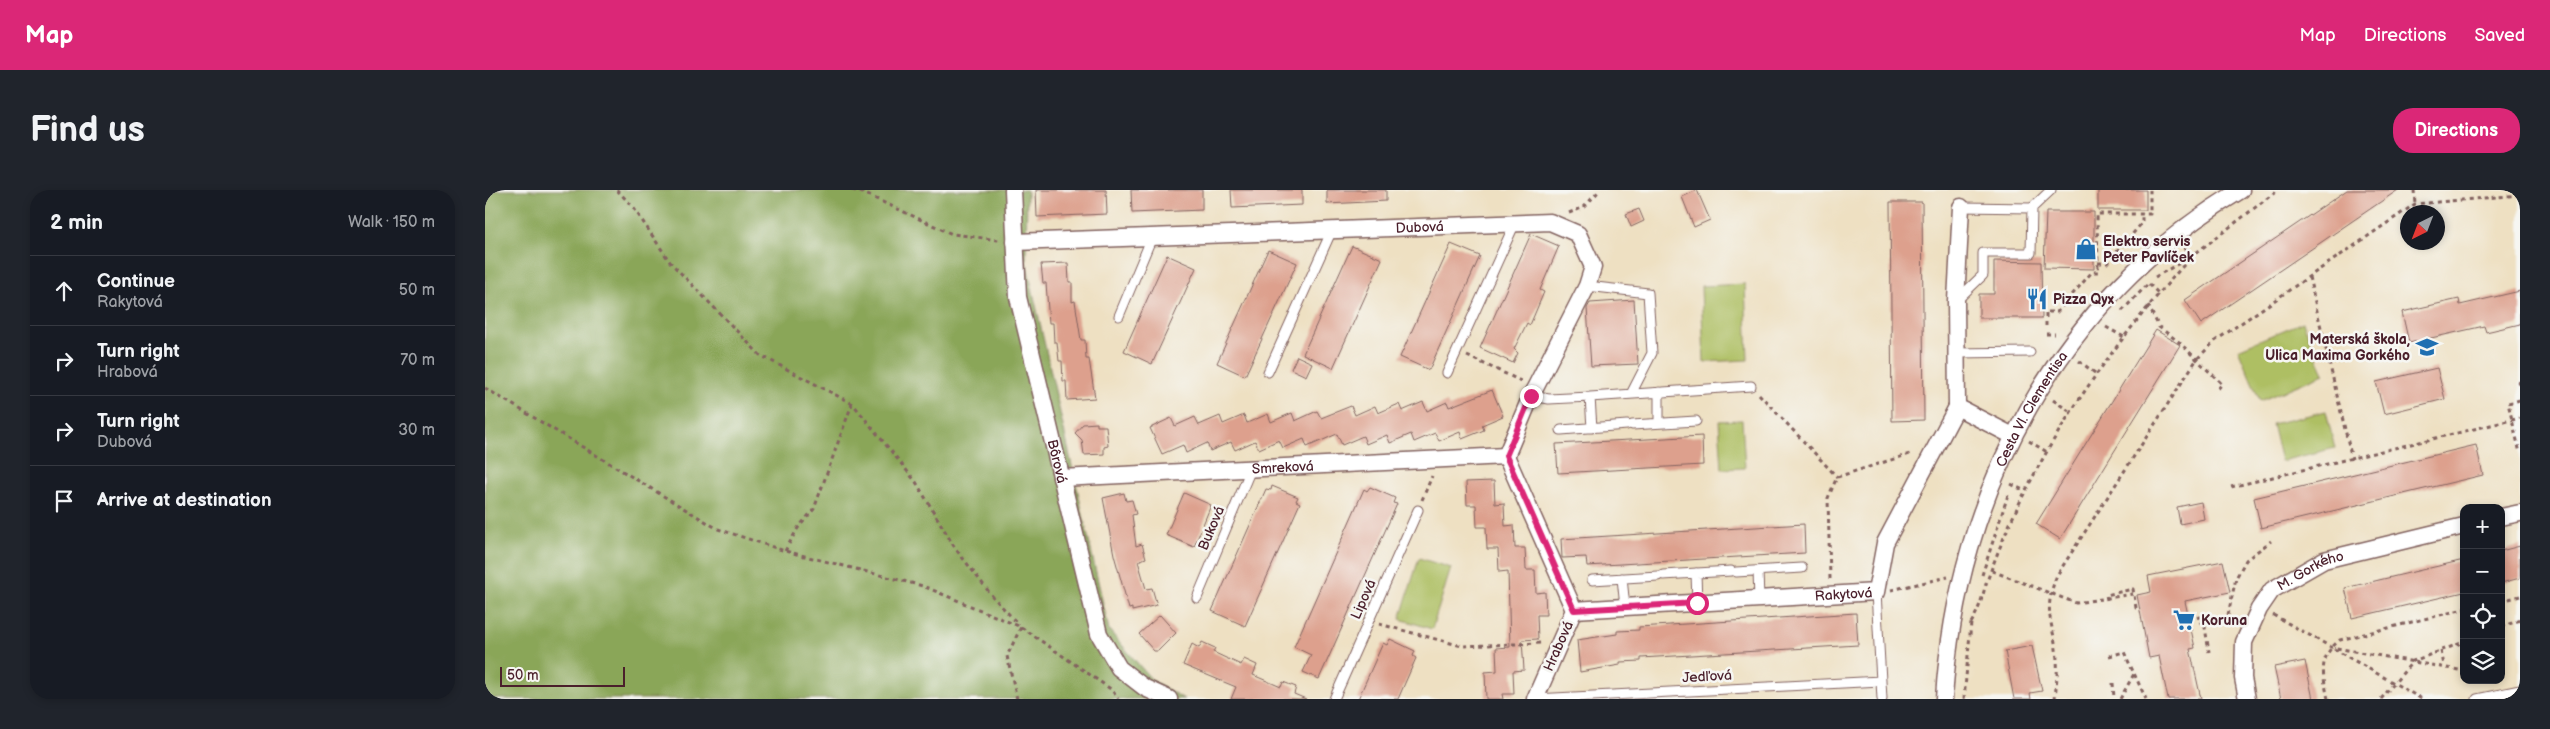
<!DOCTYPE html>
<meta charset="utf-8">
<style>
body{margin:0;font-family:"Balsamiq Sans",sans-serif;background:#20242c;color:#f1f3f6}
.controls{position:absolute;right:15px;bottom:15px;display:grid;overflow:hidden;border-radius:10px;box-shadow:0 2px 8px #0003}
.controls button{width:45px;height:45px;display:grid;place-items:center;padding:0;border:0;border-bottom:1px solid #363941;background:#171b24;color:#f1f3f6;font:25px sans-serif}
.compass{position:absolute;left:1915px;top:15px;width:45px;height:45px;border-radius:50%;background:#171b24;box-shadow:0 2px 8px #0003;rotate:222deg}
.scale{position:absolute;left:15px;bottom:12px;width:125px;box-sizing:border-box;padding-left:5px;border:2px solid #4a1f2b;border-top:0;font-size:14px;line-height:18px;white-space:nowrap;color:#4a1f2b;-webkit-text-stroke:4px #f6f6f2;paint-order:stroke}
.stop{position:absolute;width:15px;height:15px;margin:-11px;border:4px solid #db2777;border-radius:50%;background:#fff}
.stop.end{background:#db2777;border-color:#fff;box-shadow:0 1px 5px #0008}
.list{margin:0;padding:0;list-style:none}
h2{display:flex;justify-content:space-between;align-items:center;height:65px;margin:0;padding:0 20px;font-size:21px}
h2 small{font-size:16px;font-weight:400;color:#9ea1a6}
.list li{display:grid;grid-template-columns:32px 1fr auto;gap:15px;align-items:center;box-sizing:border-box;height:70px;padding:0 20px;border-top:1px solid #363941}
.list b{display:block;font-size:19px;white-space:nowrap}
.list p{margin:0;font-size:16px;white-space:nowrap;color:#9ea1a6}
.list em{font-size:16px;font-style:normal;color:#9ea1a6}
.icon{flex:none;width:28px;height:28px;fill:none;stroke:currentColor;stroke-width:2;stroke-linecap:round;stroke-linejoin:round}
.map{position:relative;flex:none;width:2035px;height:509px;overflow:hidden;border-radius:20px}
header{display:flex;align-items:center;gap:30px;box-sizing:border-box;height:70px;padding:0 25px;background:#db2777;color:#fff}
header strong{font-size:24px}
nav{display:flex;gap:28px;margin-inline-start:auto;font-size:18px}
.intro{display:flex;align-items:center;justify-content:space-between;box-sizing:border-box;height:120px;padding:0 30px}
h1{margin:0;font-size:35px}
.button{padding:12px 22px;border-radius:20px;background:#db2777;color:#fff;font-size:18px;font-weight:700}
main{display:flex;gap:30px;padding:0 30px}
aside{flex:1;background:#171b24;border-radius:20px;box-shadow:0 2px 8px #0003}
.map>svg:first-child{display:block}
.green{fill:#aebf63;stroke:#7c6f47}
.forest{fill:#8aa659;stroke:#6a6242}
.building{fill:#dda08d}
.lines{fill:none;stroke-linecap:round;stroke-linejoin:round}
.service-casing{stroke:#836360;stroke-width:11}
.minor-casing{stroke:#836360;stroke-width:19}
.path{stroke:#836360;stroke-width:3;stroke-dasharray:4 4;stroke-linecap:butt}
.service{stroke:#fff;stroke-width:9}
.minor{stroke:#fff;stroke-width:16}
.route{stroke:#db2777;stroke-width:6}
.labels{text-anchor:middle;stroke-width:5;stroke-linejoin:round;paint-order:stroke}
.street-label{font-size:14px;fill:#4a1f2b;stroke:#f6f6f2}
.poi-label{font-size:14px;font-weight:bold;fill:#4a1f2b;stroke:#f6f6f2;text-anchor:start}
</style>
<header>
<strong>Map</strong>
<nav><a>Map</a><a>Directions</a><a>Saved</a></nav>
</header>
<div class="intro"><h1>Find us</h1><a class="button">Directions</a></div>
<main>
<aside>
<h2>2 min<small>Walk · 150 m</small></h2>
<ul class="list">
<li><svg class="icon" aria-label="ahead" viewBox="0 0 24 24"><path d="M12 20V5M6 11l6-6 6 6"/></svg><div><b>Continue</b><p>Rakytová</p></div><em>50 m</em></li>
<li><svg class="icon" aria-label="right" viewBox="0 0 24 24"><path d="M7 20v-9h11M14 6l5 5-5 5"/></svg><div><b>Turn right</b><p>Hrabová</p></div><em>70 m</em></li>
<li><svg class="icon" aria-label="right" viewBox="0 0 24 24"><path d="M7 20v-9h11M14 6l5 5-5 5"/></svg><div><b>Turn right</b><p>Dubová</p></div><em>30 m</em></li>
<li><svg class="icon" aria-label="arrive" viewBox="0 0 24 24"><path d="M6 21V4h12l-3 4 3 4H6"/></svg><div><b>Arrive at destination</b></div></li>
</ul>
</aside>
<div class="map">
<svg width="2035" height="509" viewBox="0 0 2035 509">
<rect width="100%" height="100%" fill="#f6f6f2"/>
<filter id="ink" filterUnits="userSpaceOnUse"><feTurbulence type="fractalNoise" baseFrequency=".02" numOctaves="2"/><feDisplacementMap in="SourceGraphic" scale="10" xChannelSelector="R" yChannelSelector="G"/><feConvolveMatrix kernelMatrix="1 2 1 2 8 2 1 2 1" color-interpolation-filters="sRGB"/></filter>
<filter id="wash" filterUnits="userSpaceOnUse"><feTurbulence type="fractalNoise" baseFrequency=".0096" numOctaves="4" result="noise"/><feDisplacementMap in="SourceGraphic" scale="20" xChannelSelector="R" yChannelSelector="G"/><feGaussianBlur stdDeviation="1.12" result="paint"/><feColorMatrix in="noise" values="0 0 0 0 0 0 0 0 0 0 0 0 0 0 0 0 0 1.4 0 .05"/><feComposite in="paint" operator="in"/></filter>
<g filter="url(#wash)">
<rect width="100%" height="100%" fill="#eee0c2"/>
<path class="green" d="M1260,94L1263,170L1219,172L1216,96Z
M1818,132L1839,184L1775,211L1753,159Z
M1841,221L1850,258L1796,271L1787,234Z
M1257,230L1260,278L1237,279L1234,231Z
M934,368L966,378L947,439L915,429Z"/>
<path class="forest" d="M0,0H542L541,71L624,440L667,490L699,509H0Z"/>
<g id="blocks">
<path class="building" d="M551,0H621L622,24L552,27Z
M646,0H717V20L647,23Z
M746,0H817V15L747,18Z
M842,0H901V11L842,14Z
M1212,0L1225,30L1209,37L1197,7Z
M1613,0H1661V20H1613Z
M1862,0H1913L1716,134L1700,110Z
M1405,12H1437L1439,230L1407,231Z
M1154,19L1159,31L1146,37L1141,24Z
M1561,22H1609V79L1559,78Z
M1046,44L1074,56L1055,100L1059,102L1045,135L1042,133L1029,159L1033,163L1028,173L995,158Z
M966,54L995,66L944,180L915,167Z
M867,56L897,69L848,178L818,164Z
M783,60L812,73L760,186L732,173Z
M682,65L711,78L667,174L639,161Z
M1509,71L1556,72L1557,128H1494V104H1509Z
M583,73L584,92H587V112L590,111L596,150H600L601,169H604L610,208L582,210L581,191H578L577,171H574L572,152H569L568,133H564L561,93H558L556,74Z
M2035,101V134L2001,142L1999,136L1924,153L1917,122L1974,109L1975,115Z
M1149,110L1153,174L1106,176L1102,118L1105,113Z
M1671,140L1695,155L1575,349L1551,334Z
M812,166L827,173L821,186L806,179Z
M1952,178L1960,209L1899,224L1891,192Z
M1007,200L1018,226L997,235L999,240L977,249L975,242L954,251L950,243L929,252L926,244L905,253L902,245L881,254L878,246L857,255L852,244L822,257L819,249L798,258L794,250L774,259L770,251L750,260L746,252L725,261L722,253L701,263L698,255L677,264L665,238L686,228L690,236L710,227L714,235L735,226L738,234L759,225L762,233L783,224L786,232L807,223L810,231L832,221L836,228L866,216L870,225L890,216L893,223L914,214L917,221L938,212L942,221L962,212L964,217Z
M612,233V236H621L623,256L619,257V264L599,265L597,250L590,243L598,234Z
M1217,246L1218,275L1073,283L1071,254Z
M1991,255L1998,285L1776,338L1769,308Z
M1009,291L1010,314L1019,313L1020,336L1029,335L1030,358H1040L1041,380H1050L1051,403L1060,402L1061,425H1052L1053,449L1037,450L1039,480L1028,481L1029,504H1017L1018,509H1001L1000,482L1012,481L1011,458L1025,457L1023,381L1014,382L1013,359H1002L1001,337H992L991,315H982L981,292Z
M787,296L813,307L811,311L815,313L760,436L727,421L781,299L786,300Z
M885,297L910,308L908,313L912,314L834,489L818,482L826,465L809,457L879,299L882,301Z
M639,303L641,311L647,310L651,324L647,325L651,356L657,354L661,368L653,371L661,399L667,398L672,415L647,421V418L644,419L629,365L618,308Z
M699,303L726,315L709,357L681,345Z
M1716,312L1719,329L1695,334L1692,317Z
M1319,334L1320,363L1102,376L1101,367L1077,368L1076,349Z
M2035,356V388L2016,393V361Z
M1979,370V402L1867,428L1860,398Z
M1738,371L1745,402L1700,411L1710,458L1705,459L1716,509H1683L1674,466L1664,468L1652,405L1666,402L1663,386Z
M1371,423L1373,455L1156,468V471L1135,472V475L1095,482L1092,450L1132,444V441L1154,440V437Z
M675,425L691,443L673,461H669L654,444Z
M905,449L930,461L928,466L931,468L913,509H873L898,453L902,455Z
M717,452L730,458L728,462L756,475L759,469L772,475L768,485L796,497L798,492L811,497L809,504L821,509H746L751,497L698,475L707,454L714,458Z
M1547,456L1557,501L1545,503L1546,509H1529L1520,461Z
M1820,471L1828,509H1796L1789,477Z"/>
</g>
</g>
<g filter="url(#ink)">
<use href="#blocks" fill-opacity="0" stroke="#836360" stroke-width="1"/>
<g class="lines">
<g class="service-casing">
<path id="service" d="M1476,17L1547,18
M1102,96L1163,103L1167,163L1146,204
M1472,110L1498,85V63H1546L1547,18L1566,0
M634,126L667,47
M1472,163L1545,162
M783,182L847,40
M962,183L1030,33
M1174,202V233
M1046,206L1064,209L1105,207L1266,196
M1105,207L1107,238
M1147,235L1211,231
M1076,240L1142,235
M1273,381L1274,409
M1251,382L1317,378
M1211,383L1212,413
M1178,385L1246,381
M1137,388L1140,417
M1107,390L1173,386
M1391,402L1397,509
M712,408L766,279
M849,509L933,320
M1050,509L1396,491
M1992,509L2035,500"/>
</g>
<g class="minor-casing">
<g id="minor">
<path id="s1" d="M528,0L533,107L614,444L634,478L660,498L684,509"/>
<path id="s2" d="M530,52L1065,32L1093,44L1108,77L1102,96L1046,206L1021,266"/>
<path d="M1472,217L1471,111L1476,17"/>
<path d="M1021,266L1089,420L1050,509"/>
<path id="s3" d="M576,288L1021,266"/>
<path d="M2016,327L2035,323"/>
<path id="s4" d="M1089,420L1391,402L1400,353L1472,217L1528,246"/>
<path id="s5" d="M1459,509C1471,303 1575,107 1756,0"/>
<path id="s6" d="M1762,509L1758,488L1759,452L1774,419L1787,400L1839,370L1979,336"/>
</g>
</g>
<path class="path" d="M132,0L148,17L185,72L275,165L368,214L431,292L470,358L508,407L534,435
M367,0L378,3L467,44L514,50
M1929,0L1930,14
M1084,23L1099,17L1115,0
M1633,60L1642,68
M1613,73H1622L1657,33V23
M1670,87L1707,66L1793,0
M1824,87L1867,269
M1664,94L1673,103
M1663,115L1674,137L1694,152L1737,194L1731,201
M1637,121L1662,95
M1561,136V122H1572L1607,82H1613L1612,24H1665V0
M1621,137L1639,147
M1561,144H1570
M982,166L1036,191
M1594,171L1610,183
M2033,191L2035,198
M0,198L233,339L300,361L438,396L536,437L627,500L633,509
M1274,204L1352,287
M1568,210L1584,221
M2035,210L2023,213L2035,263
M1544,251L1562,262
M1526,294L1540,301
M1746,297L2035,228
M937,310L947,286
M300,361L313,338L329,319L367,214
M1507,381L1591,413L1648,404
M1497,385L1523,305
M1345,389L1343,308L1352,287L1428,263
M1406,400L1463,387
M1622,410L1621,405L1648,399L1651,418H1654
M2016,411L2035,406
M1743,425L1751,388L1761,370L1786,351
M1788,425L1846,457L1979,481
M1715,427H1733
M1704,429L1715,427L1716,432L1719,431L1724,462
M1486,433C1494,420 1497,408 1501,394C1512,363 1526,329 1541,300C1585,214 1642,138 1707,66L1699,57
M894,434L977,456L1057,453
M2016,437L2035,430
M1849,459L1937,509
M1956,461L1959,475
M1624,466L1639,462L1661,509
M1628,493L1629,509
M532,509L522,466L536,437
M1479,509L1486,433
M1570,509C1571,496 1573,482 1572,470C1570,433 1556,425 1572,385L1712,169L1730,151L1930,14L2035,5
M1635,509L1649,484
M1843,509C1838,484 1832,468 1855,450L1979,419
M1896,509L1928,471L1979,452"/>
<use href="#service" class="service"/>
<use href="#minor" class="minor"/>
</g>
</g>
<g class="lines" filter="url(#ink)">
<path class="route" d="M1046,206L1021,266L1089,420L1212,413"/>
</g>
<defs>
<g id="shop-bare" transform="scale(1.725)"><path d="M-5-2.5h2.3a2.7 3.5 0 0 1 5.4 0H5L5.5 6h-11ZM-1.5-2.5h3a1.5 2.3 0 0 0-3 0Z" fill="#1f6fb2" stroke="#f6f6f2" stroke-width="2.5" paint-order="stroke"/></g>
<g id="restaurant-bare" transform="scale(1.725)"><path d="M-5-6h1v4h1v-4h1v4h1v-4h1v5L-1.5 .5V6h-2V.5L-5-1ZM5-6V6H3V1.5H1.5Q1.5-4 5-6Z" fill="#1f6fb2" stroke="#f6f6f2" stroke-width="2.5" paint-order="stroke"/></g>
<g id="school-bare" transform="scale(1.725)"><path d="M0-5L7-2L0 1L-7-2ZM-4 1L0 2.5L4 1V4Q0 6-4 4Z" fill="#1f6fb2" stroke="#f6f6f2" stroke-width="2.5" paint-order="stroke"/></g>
<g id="supermarket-bare" transform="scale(1.725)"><path d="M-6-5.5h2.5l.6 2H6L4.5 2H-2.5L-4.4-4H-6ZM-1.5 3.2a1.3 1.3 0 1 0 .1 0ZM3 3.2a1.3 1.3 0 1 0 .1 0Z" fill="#1f6fb2" stroke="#f6f6f2" stroke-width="2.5" paint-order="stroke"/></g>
</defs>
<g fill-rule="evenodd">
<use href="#shop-bare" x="1601" y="59"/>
<use href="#restaurant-bare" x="1552" y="109"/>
<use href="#school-bare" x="1942" y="157"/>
<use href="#supermarket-bare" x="1699" y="430"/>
</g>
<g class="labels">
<g class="street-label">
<text dy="5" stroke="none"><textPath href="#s2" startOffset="405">Dubová</textPath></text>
<text dy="5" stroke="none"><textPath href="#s5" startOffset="306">Cesta Vl. Clementisa</textPath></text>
<text dy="5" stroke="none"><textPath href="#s1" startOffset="276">Bôrová</textPath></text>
<text dy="5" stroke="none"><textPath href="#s3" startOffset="222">Smreková</textPath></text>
<text transform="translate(726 338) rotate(-67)" y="5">Buková</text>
<text dy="5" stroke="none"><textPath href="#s6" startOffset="160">M. Gorkého</textPath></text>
<text dy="5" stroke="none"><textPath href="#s4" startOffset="270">Rakytová</textPath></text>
<text transform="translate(878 409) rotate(-66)" y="5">Lipová</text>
<text transform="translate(1073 456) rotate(-66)" y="5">Hrabová</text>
<text transform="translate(1222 486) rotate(-3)" y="5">Jedľová</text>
</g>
<g class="poi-label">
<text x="1618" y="56">Elektro servis<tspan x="1618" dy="16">Peter Pavlíček</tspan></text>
<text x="1568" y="114">Pizza Qyx</text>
<text x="1925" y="154" text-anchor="end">Materská škola,<tspan x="1925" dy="16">Ulica Maxima Gorkého</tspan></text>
<text x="1716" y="435">Koruna</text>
</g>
</g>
</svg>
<div class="controls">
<button>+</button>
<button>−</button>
<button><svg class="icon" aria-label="locate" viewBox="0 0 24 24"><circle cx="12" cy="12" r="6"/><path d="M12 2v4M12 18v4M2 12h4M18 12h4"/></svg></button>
<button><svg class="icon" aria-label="layers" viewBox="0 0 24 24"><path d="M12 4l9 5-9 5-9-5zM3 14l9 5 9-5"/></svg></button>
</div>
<svg class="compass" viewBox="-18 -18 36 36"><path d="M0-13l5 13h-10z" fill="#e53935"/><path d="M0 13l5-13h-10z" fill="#9ea1a6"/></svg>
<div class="scale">50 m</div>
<div class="stop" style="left:1212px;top:413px"></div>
<div class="stop end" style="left:1046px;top:206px"></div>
</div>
</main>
